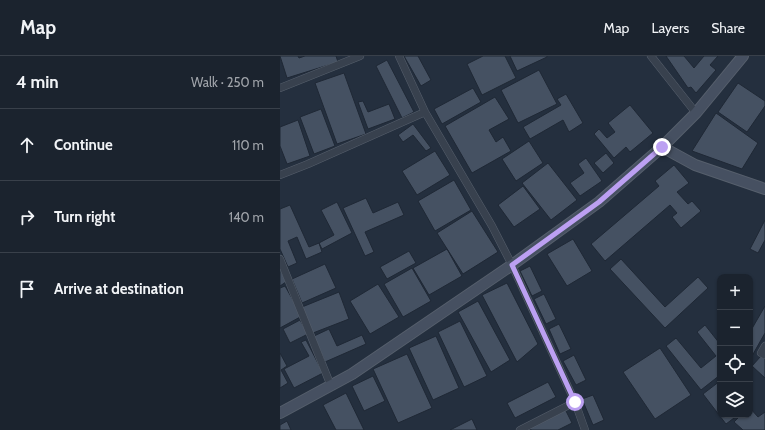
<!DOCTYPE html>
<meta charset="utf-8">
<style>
body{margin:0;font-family:Cabin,sans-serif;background:#282f3a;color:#f1f3f6}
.controls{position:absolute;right:12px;bottom:12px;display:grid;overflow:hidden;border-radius:8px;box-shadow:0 1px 3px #0004}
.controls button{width:36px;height:36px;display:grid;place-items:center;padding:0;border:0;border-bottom:1px solid #39404a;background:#1b232e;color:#f1f3f6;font:20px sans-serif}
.stop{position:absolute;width:12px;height:12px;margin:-9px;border:3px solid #bca0f2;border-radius:50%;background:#fff}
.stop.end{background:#bca0f2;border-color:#fff;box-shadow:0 1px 4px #0008}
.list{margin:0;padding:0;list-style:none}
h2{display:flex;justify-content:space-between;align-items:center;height:52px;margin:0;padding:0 16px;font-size:17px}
h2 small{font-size:13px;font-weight:400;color:#a0a4aa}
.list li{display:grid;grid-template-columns:26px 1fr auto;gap:12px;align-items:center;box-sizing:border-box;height:72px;padding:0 16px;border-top:1px solid #39404a}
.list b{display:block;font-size:15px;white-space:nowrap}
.list em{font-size:13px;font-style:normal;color:#a0a4aa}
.icon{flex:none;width:22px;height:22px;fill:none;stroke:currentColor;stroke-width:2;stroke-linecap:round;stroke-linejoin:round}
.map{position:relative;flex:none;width:485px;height:374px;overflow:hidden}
header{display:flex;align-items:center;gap:24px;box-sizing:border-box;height:56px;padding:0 20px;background:#1b232e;border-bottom:1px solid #39404a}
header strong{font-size:19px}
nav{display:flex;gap:22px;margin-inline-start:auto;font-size:14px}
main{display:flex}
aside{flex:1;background:#1b232e}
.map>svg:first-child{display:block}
.building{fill:#455162;stroke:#1f2835}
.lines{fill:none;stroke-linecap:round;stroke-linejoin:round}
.street-casing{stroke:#565f6c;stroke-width:8}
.secondary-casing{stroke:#565f6c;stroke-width:12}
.street{stroke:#38414e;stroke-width:7}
.secondary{stroke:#465061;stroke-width:10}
.route{stroke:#bca0f2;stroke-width:5}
</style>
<header>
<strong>Map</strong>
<nav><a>Map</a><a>Layers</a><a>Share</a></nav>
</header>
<main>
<aside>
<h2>4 min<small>Walk · 250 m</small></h2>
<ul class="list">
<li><svg class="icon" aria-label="ahead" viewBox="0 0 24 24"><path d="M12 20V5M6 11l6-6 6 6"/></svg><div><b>Continue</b></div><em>110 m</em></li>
<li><svg class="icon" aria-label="right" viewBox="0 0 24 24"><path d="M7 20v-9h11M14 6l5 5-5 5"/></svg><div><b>Turn right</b></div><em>140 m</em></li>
<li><svg class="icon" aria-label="arrive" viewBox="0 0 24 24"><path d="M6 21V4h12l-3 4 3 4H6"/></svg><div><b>Arrive at destination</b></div></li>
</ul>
</aside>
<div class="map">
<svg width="485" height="374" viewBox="0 0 485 374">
<rect width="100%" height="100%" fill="#242f3e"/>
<path class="building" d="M0,0H18L19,2L25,0H56L58,6L7,22Z
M124,0H138L151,24L141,30Z
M203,0H225L236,22L202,39L187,8Z
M230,0H267V1L237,15Z
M386,0H404L414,12L424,0H438L430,9L436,14L416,37L411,31L408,32Z
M107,4L134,56L122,62L96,10Z
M259,14L277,48L238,67L221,34Z
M64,17L86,78L57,88L35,27Z
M458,27L485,45V50L467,76L438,56Z
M193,32L201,46L162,68L154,53Z
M286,38L303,67L289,76L283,64L250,83L243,71L281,49L277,43Z
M215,41L229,63L209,74L216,86L223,81L231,95L192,117L165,70Z
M83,45L88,56L109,48L115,63L88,73L78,46Z
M350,49L373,77L350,96L346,91L334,102L314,78L319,73L327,82L335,76L328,67Z
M41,53L55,90L34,98L20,61Z
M436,57L478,87L462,113L412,95Z
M18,64L30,100L7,108L0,90V71Z
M133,68L151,92L146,95L133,79L123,86L118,79Z
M249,85L263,107L236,125L222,103Z
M155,95L170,119L137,139L122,115Z
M326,97L334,107L323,117L314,107Z
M306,102L322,125L300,140L290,127L304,117L298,108Z
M268,107L297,144L271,164L242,127Z
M394,109L409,127L397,136L408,148L412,145L421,155L401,172L392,161L397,157L390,149L325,205L311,188L379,130L375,125Z
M174,124L191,154L155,175L138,145Z
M243,130L260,153L234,171L218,149Z
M86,142L93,157L118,146L124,159L85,176L94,196L85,200L63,152Z
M57,146L72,177L42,193L39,187L54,179L41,154Z
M10,149L29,191L39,187L42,196L26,203L17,181L8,185L17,207L8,211L0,193V153Z
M192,155L218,196L183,218L157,177Z
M485,164V184L478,197L470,193Z
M293,183L312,215L287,230L267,198Z
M167,193L182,220L149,239L133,212Z
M129,195L136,207L107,223L100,211Z
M341,203L385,251L418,221L428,232L385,272L330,213Z
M45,208L56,232L22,247L12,223Z
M250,210L262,235L252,240L240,215Z
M0,212L6,226L0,230Z
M132,212L151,245L123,261L104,228Z
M227,227L258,288L237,306L202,239Z
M98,228L119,261L90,278L70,245Z
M5,230L22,260L0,272V232Z
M59,236L69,263L33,277L22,251Z
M264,238L276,263L266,268L254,243Z
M198,245L230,304L211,316L178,256Z
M485,250V277L472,300L470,299V276Z
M20,264L28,278L10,287L3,273Z
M180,265L207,320L184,331L158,276Z
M279,268L291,293L280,298L269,273Z
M425,269L440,288V319L421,334L386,290L396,282L421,312L436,300L417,276Z
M49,273L57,290L82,279L86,288L45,306L34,280Z
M156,280L179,332L153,344L129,292Z
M26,284L43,317L14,332L4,313L29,300L21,286Z
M380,292L411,339L375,363L343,316Z
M0,297L7,310L1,314L8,327L0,332Z
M127,298L152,352L118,367L93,313Z
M294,299L306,324L296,329L283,305Z
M481,300L485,303V322L472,310Z
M93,320L105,345L84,355L72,330Z
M440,325V359H458L446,368L423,338Z
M268,326L276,341L235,362L227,347Z
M66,337L84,374H56L43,349Z
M313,339L324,364L313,369L302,343Z
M470,352L478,361L485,356V374H463L454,366L461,359H470Z
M285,353L292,367L278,374H251L250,371Z
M192,363L197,374H170Z
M7,365L11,374H0V369Z"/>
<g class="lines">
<g class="street-casing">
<path id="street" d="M119,0L145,56L212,170L232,209L295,346L305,374
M371,0L416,57
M0,32L80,0
M0,119L28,108L145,56
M0,203L51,330
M485,290L481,297L485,299
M240,374L295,346"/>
</g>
<g class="secondary-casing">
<path id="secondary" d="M382,91L415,109L485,133
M0,357L72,318L232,209L319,146L382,91L416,57L463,0"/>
</g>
<use href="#street" class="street"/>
<use href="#secondary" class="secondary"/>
</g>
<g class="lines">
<path class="route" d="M295,346L232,209L319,146L382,91"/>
</g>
</svg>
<div class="controls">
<button>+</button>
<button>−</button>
<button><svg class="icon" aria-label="locate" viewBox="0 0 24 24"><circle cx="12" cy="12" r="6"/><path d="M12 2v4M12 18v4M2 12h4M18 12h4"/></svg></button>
<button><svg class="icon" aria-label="layers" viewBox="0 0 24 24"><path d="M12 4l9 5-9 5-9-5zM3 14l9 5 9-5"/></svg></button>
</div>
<div class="stop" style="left:295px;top:346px"></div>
<div class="stop end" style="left:382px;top:91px"></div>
</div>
</main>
